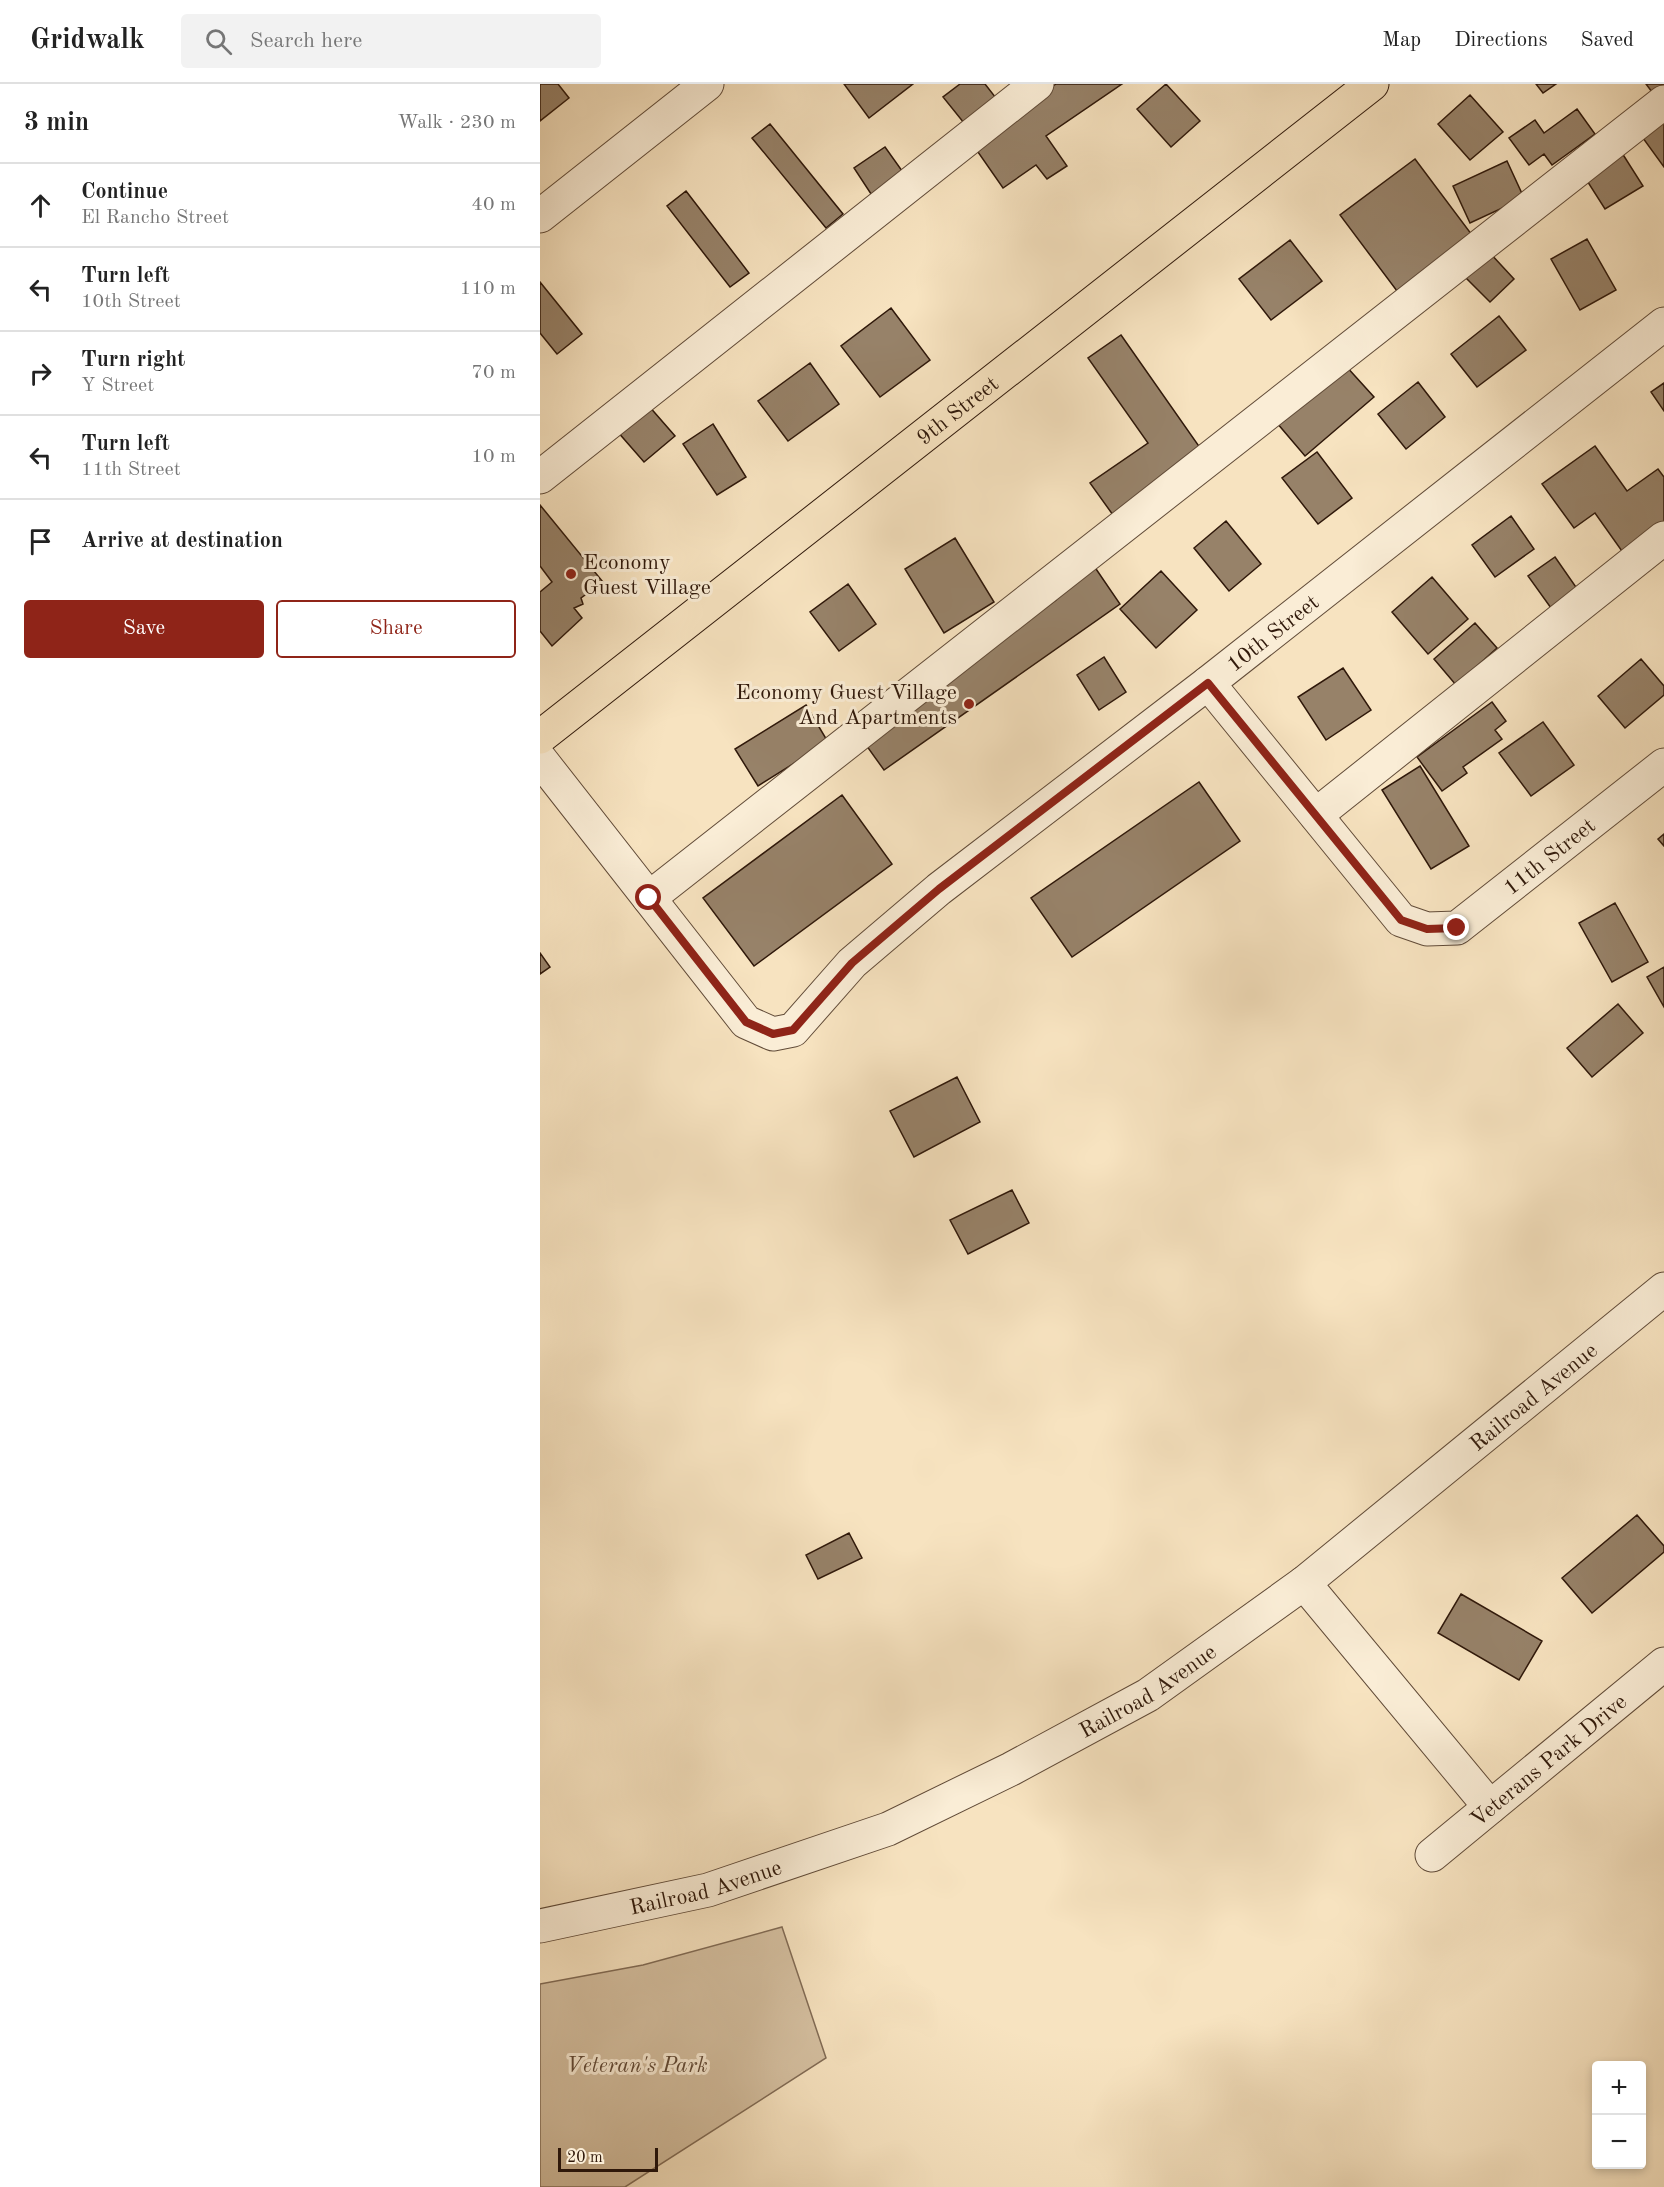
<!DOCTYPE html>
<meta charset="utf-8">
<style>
body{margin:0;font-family:"Old Standard TT",serif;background:#f2f2f2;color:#222}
.controls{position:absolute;right:18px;bottom:18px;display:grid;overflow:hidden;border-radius:6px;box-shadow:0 3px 9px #0003}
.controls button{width:54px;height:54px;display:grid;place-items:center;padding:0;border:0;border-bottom:2px solid #e0e0e0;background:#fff;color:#222;font:30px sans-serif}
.scale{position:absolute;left:18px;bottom:15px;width:100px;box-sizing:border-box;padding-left:6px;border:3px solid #2f180a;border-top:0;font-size:16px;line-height:21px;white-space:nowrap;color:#2f180a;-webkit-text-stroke:4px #faedd6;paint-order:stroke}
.stop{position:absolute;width:18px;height:18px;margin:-14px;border:4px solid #8f2418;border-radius:50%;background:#fff}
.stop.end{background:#8f2418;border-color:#fff;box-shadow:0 2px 6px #0008}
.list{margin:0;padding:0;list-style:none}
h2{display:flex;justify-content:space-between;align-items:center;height:78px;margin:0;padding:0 24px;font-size:26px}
h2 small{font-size:20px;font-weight:400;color:#767676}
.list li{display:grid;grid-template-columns:39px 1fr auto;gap:18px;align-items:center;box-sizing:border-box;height:84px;padding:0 24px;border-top:2px solid #e0e0e0}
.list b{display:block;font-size:22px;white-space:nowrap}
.list p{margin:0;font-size:20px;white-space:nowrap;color:#767676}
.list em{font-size:20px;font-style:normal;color:#767676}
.actions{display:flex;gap:12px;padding:18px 24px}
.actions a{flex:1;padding:14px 0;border:2px solid #8f2418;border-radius:6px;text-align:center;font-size:21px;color:#8f2418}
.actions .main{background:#8f2418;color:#fff}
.icon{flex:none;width:33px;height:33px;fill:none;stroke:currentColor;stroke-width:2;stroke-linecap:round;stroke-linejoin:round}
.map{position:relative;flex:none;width:1124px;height:2103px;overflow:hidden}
header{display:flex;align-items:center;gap:36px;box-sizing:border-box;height:84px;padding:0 30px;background:#fff;border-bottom:2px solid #e0e0e0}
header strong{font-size:28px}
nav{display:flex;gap:33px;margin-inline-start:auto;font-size:21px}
.search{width:420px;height:54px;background:#f2f2f2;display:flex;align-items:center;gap:15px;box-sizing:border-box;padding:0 21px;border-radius:6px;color:#767676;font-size:22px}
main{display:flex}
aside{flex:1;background:#fff}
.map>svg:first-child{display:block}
.green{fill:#d5c0a1;stroke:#826c56;stroke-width:1.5}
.building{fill:#978269;stroke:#2f180a;stroke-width:1.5}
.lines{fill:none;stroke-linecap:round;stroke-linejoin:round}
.minor-casing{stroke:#614b38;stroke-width:35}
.major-casing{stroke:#2f180a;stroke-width:35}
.minor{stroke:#faedd6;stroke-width:33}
.major{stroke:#f7e3c0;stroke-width:33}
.route{stroke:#8f2418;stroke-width:8}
.poi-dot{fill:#8f2418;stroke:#faedd6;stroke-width:2}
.labels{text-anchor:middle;stroke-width:6;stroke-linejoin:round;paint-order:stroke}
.street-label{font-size:22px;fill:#2f180a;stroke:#faedd6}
.poi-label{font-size:22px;fill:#2f180a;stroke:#faedd6;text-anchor:start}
.park-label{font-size:22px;font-style:italic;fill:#614a37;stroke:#faedd6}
</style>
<header>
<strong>Gridwalk</strong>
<div class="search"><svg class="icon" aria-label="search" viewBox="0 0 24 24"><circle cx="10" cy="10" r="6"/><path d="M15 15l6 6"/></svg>Search here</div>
<nav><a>Map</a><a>Directions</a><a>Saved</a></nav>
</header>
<main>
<aside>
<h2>3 min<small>Walk · 230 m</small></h2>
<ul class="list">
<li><svg class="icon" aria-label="ahead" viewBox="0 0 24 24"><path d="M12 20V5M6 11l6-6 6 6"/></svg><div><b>Continue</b><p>El Rancho Street</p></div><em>40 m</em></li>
<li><svg class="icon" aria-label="left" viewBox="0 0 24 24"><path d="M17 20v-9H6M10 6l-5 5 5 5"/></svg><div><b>Turn left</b><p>10th Street</p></div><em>110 m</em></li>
<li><svg class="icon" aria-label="right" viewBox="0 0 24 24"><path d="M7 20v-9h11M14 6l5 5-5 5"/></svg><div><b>Turn right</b><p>Y Street</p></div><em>70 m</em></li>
<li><svg class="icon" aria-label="left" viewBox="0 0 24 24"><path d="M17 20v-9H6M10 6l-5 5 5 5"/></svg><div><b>Turn left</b><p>11th Street</p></div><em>10 m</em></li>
<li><svg class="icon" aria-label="arrive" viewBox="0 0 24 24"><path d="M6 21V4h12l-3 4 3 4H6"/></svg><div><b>Arrive at destination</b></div></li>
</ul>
<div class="actions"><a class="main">Save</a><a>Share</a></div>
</aside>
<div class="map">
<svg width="1124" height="2103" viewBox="0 0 1124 2103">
<rect width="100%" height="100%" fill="#f7e3c0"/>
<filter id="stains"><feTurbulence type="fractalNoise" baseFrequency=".00333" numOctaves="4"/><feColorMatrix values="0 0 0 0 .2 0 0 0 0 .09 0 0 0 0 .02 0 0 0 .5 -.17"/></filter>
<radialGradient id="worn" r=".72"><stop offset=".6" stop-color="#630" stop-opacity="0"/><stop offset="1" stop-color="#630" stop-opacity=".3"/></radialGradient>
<path class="green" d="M242,1843L286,1974L85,2103H0V1900L103,1881Z"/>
<path class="building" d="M0,0H18L29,14L0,37Z
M304,0H373L329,34Z
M420,0H445L456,14L424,39L403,13Z
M516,0H582L506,52L527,82L507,95L496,81L463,104L431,58Z
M626,0L660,37L631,63L597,25Z
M996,0H1016L1003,9Z
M1106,0H1124L1112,8Z
M930,11L963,48L930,76L898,40Z
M1037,25L1055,50L1012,81L1004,70L989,81L969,54L995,36L1004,49Z
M1124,33V83L1100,50Z
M230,40L303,130L286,144L212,54Z
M345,63L365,91L333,113L314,84Z
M1082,69L1103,102L1065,125L1044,92Z
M875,75L932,151L857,207L800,131Z
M967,77L984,114L930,139L913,102Z
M146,107L209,189L190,203L127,122Z
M1047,155L1076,206L1040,226L1011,175Z
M750,156L782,197L731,236L699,195Z
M949,168L974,195L950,218L924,192Z
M0,198L42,250L17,270L0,249Z
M351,224L390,276L340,313L301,262Z
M959,232L986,266L937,303L911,270Z
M581,251L663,368L573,431L550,399L608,359L548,274Z
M270,279L299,320L248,357L218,317Z
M805,281L834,313L765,372L737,339Z
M878,298L905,333L866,365L838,330Z
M1124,299V327L1111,308Z
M108,321L135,352L104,378L77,347Z
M173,340L206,393L177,411L143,360Z
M1055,362L1087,407L1118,385L1124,393V442L1084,470L1055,429L1034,444L1002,400Z
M777,368L812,414L778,440L742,394Z
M0,421L63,498L41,514L43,520L34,524L42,534L12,562L0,547V508L12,498L0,482Z
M971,432L994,465L955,493L932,461Z
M686,437L721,480L689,507L654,464Z
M415,454L454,518L404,549L365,485Z
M1015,473L1038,506L1011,524L988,492Z
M554,482L580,520L344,686L321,654L516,516L513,511Z
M621,487L657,526L616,564L580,525Z
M892,493L928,535L888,570L852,528Z
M308,500L336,540L299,567L270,528Z
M935,539L957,564L916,601L894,575Z
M564,573L586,608L559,626L537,591Z
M1101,575L1124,602V611L1085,644L1058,612Z
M803,584L831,626L786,656L758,613Z
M952,618L966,637L955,646L962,655L923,683L927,689L902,707L877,673Z
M266,621L288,658L218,702L195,665Z
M1003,638L1034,681L991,712L959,669Z
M880,682L929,762L891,785L842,706Z
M659,698L700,757L532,873L491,814Z
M302,711L352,780L214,882L163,814Z
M1124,750V762L1118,755Z
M1075,819L1108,878L1072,898L1039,839Z
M0,869L10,883L0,890Z
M1124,883V923L1107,893Z
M1078,920L1103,949L1052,993L1027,964Z
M417,993L440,1038L374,1073L350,1027Z
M472,1106L489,1139L428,1170L410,1136Z
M1097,1431L1124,1462V1468L1052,1529L1022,1494Z
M309,1449L322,1474L278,1495L266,1471Z
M921,1510L1002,1557L979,1596L898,1549Z"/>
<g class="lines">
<g class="minor-casing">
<g id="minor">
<path d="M0,132L167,0"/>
<path d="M0,393L497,0"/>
<path id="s1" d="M668,599L861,836L887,845L917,844L1124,681"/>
<path id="s2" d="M0,675L206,938L233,950L253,946L312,879L399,805L668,599L1124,240"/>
<path d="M776,731L1124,454"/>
<path d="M109,814L1124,18"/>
<path d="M764,1499L950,1723"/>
<path id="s3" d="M892,1771L1124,1580"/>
<path id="s4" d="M0,1842L168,1806L348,1745L471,1685L608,1611L764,1499L1124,1205"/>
</g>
</g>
<g class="major-casing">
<g id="major">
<path id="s5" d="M0,653L832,0"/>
</g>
</g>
<use href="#minor" class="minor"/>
<use href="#major" class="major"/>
</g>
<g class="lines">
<path class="route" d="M109,814L206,938L233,950L253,946L312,879L399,805L668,599L861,836L887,845L917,844"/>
</g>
<g class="poi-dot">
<circle cx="31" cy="490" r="6"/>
<circle cx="429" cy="620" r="6"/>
</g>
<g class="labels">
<g class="street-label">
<text dy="8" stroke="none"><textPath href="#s5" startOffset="530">9th Street</textPath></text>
<text dy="8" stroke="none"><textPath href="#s2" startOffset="1008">10th Street</textPath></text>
<text dy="8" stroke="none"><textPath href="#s1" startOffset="480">11th Street</textPath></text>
<text dy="8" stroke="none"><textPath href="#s4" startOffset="1142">Railroad Avenue</textPath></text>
<text dy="8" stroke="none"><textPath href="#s4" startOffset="656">Railroad Avenue</textPath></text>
<text dy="8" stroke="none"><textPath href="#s3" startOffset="150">Veterans Park Drive</textPath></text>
<text dy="8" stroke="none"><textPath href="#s4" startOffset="170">Railroad Avenue</textPath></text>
</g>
<g class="poi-label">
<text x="43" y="485">Economy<tspan x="43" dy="25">Guest Village</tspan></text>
<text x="417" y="615" text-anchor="end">Economy Guest Village<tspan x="417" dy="25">And Apartments</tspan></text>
</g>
<g class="park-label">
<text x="97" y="1988">Veteran's Park</text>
</g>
</g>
<rect width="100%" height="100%" filter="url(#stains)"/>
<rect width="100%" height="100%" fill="url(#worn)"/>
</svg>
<div class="controls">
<button>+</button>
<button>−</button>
</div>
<div class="scale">20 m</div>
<div class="stop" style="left:109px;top:814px"></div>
<div class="stop end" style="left:917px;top:844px"></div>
</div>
</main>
